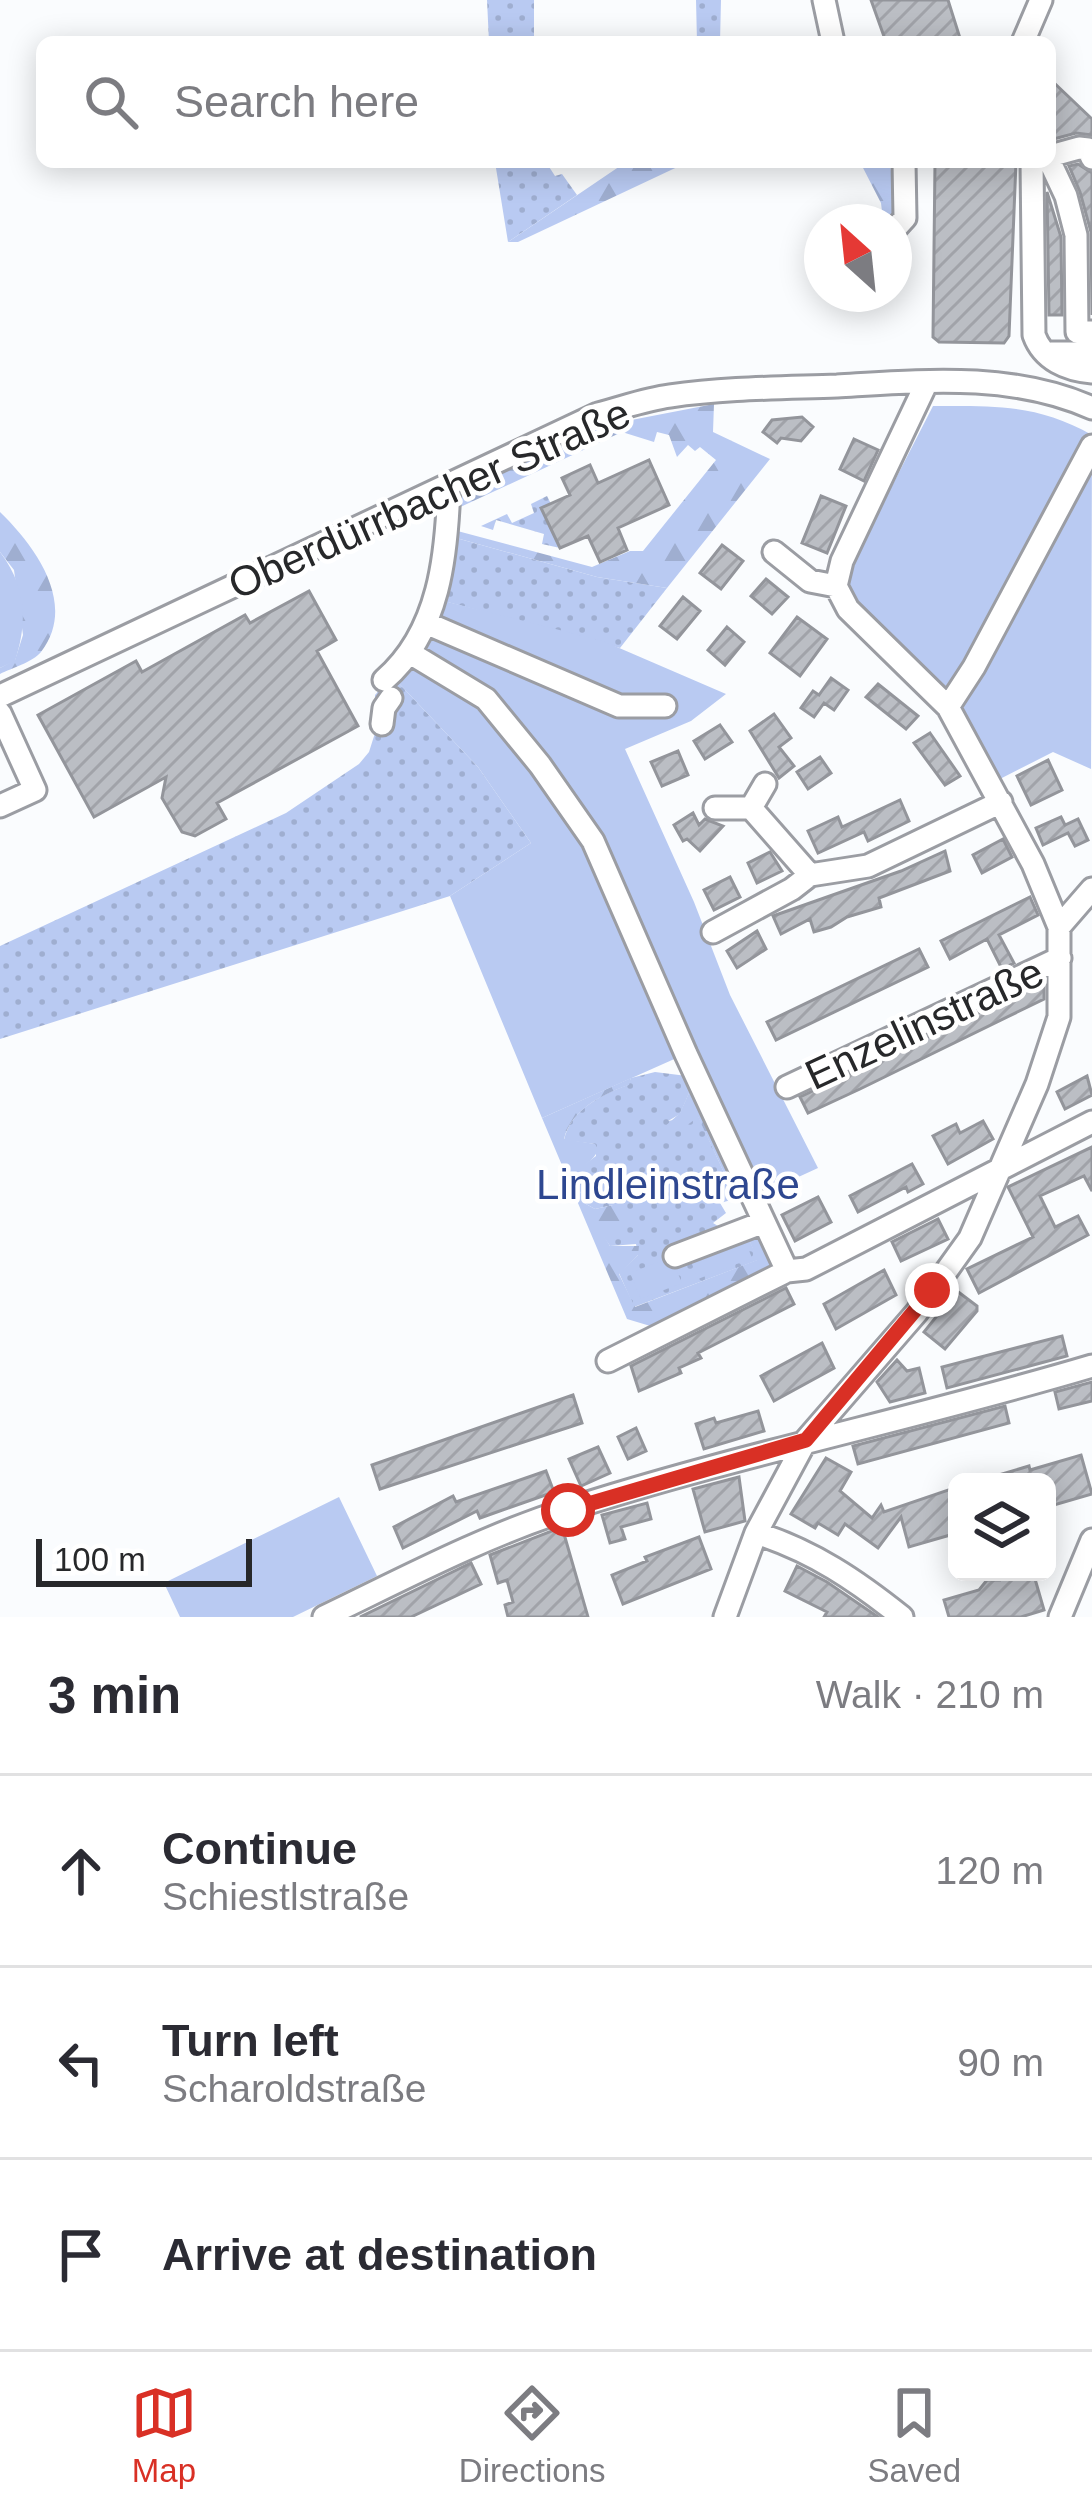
<!DOCTYPE html>
<meta charset="utf-8">
<style>
body{margin:0;font-family:Helvetica,sans-serif;background:#f2f2f3;color:#2b2b33}
.controls{position:absolute;right:36px;bottom:36px;display:grid;overflow:hidden;border-radius:18px;box-shadow:0 6px 30px #0003}
.controls button{width:108px;height:108px;display:grid;place-items:center;padding:0;border:0;border-bottom:3px solid #e1e1e2;background:#fff;color:#2b2b33;font:60px sans-serif}
.compass{position:absolute;left:804px;top:204px;width:108px;height:108px;border-radius:50%;background:#fff;box-shadow:0 6px 30px #0003;rotate:333deg}
.scale{position:absolute;left:36px;bottom:30px;width:216px;box-sizing:border-box;padding-left:12px;border:6px solid #27282a;border-top:0;font-size:33px;line-height:42px;white-space:nowrap;color:#27282a;-webkit-text-stroke:9px #fff;paint-order:stroke}
.stop{position:absolute;width:36px;height:36px;margin:-27px;border:9px solid #d93025;border-radius:50%;background:#fff}
.stop.end{background:#d93025;border-color:#fff;box-shadow:0 3px 12px #0008}
.list{margin:0;padding:0;list-style:none}
h2{display:flex;justify-content:space-between;align-items:center;height:156px;margin:0;padding:0 48px;font-size:51px}
h2 small{font-size:39px;font-weight:400;color:#7c7c81}
.list li{display:grid;grid-template-columns:78px 1fr auto;gap:36px;align-items:center;box-sizing:border-box;height:192px;padding:0 48px;border-top:3px solid #e1e1e2}
.list b{display:block;font-size:45px;white-space:nowrap}
.list p{margin:0;font-size:39px;white-space:nowrap;color:#7c7c81}
.list em{font-size:39px;font-style:normal;color:#7c7c81}
.icon{flex:none;width:66px;height:66px;fill:none;stroke:currentColor;stroke-width:2;stroke-linecap:round;stroke-linejoin:round}
.map{position:relative;flex:none;width:1092px;height:1617px;overflow:hidden}
.search{position:absolute;background:#fff;box-shadow:0 6px 30px #0003;left:36px;right:36px;top:36px;height:132px;display:flex;align-items:center;gap:30px;box-sizing:border-box;padding:0 42px;border-radius:18px;color:#7c7c81;font-size:45px}
.sheet{height:732px;background:#fff}
nav{display:flex;justify-content:space-around;align-items:center;box-sizing:border-box;height:168px;border-top:3px solid #e1e1e2;background:#fff;font-size:33px;color:#7c7c81}
nav a{display:grid;justify-items:center;gap:6px}
nav .on{color:#d93025}
.map>svg:first-child{display:block}
.grass{fill:url(#grass-dots)}
.forest{fill:url(#forest-firs)}
.garden{fill:#b9caf2}
.building{fill:url(#building-hatch);stroke:#93959b;stroke-width:3}
.lines{fill:none;stroke-linecap:round;stroke-linejoin:round}
.minor-casing{stroke:#9b9da3;stroke-width:27}
.minor{stroke:#fff;stroke-width:21}
.route{stroke:#d93025;stroke-width:15}
.labels{text-anchor:middle;stroke-width:9;stroke-linejoin:round;paint-order:stroke}
.street-label{font-size:42px;fill:#27282a;stroke:#fff}
.park-label{font-size:42px;fill:#2e4790;stroke:#fff}
</style>
<div class="map">
<svg width="1092" height="1617" viewBox="0 0 1092 1617">
<defs>
<pattern id="grass-dots" width="8" height="8" patternUnits="userSpaceOnUse" patternTransform="scale(3)"><rect width="8" height="8" fill="#b9caf2"/><path d="M2 2h.1M6 6h.1" fill="none" stroke="#9faed0" stroke-width="1.8" stroke-linecap="round"/></pattern>
<pattern id="forest-firs" width="22" height="20" patternUnits="userSpaceOnUse" patternTransform="scale(3)"><rect width="22" height="20" fill="#b9caf2"/><path d="M5 1l3.5 6h-7zM16 11l3.5 6h-7z" fill="#9faed0"/></pattern>
<pattern id="building-hatch" width="6" height="6" patternUnits="userSpaceOnUse" patternTransform="scale(3)"><rect width="6" height="6" fill="#bbbec4"/><path d="M-1 1l2-2M0 6l6-6M5 7l2-2" fill="none" stroke="#a1a3a9"/></pattern>
</defs>
<rect width="100%" height="100%" fill="#fafcfe"/>
<path class="grass" d="M487,0H534V42H489Z
M696,0H721L720,42H697Z
M495,162H546L555,176L562,174L577,195L508,242Z
M547,496L551,504L542,509L560,548L542,544L544,534L496,520L493,530L481,526L507,514L512,523L534,513L531,504Z
M449,536L597,577L667,588L620,648L440,600Z
M392,676L478,767L531,843L450,896L0,1039V946L286,813L359,764L369,752L375,733V695Z
M655,1072L687,1076L692,1086L680,1114L668,1121L698,1116L727,1179L717,1198L726,1213L713,1223L718,1226L741,1220L758,1260L634,1307L619,1273L638,1255L636,1244L610,1246L603,1236L611,1228L613,1205L595,1209L586,1204L574,1179L577,1170L596,1156L595,1144L564,1140C570,1110 602,1094 628,1085L631,1078Z"/>
<path class="forest" d="M626,162H688L518,242H508Z
M860,162H890L895,212L883,220L881,203Z
M714,404L713,432L770,459L667,588L597,577L449,536L450,529L592,567L630,551H643L716,460L700,447L695,451L688,445L677,457L669,435L657,432L654,442L622,432L456,509L461,492L468,487L471,491L485,483L484,479L590,428Z
M0,512C35,546 78,604 41,652C33,662 12,668 0,674V668L15,660L23,635L14,570L0,552Z
M631,1078L629,1085C602,1094 571,1110 564,1139L595,1144L598,1149C594,1163 579,1165 574,1179L586,1204L595,1209L613,1205L622,1210V1223L604,1236L610,1246H639L638,1255L619,1274L635,1307L757,1260L747,1234L761,1229L779,1269L657,1328L627,1319L542,1118Z
M692,1086L746,1196L720,1203L717,1199L727,1179L698,1117L682,1129L667,1133L661,1130L680,1113Z"/>
<path class="garden" d="M933,406C994,406 1037,404 1092,435L1091,769L1053,752L996,781L861,614L848,586L850,568Z
M0,552C26,586 28,621 15,661L0,668Z
M440,600L603,641L726,694L691,721L625,749L694,902L730,995L818,1168L757,1196L690,1052L542,1118L450,896L531,843L478,767L392,676Z
M742,1233L752,1258L698,1279L688,1254Z
M671,1257L682,1283L641,1299L630,1273Z
M339,1497L377,1576L293,1617H180L164,1583Z"/>
<path class="building" d="M871,0H948L960,38L950,42H886Z
M1050,79L1092,119V135L1076,133L1050,140Z
M935,162H1016L1009,336L1004,343L939,342L933,337Z
M1078,164L1092,173V315L1091,232L1080,192L1069,166Z
M1047,192L1061,237L1062,315H1049Z
M802,417L813,427L801,441L781,438L777,443L763,432L772,420Z
M854,439L878,450L864,481L840,469Z
M649,460L669,505L618,528L627,550L600,562L588,536L560,548L541,508L570,495L562,478L590,465L598,483Z
M821,496L846,506L827,553L802,543Z
M722,545L743,561L721,589L700,573Z
M766,579L788,597L772,614L751,596Z
M309,591L336,640L317,651L358,726L217,803L226,819L195,836L182,832L162,798L166,777L94,817L38,715L136,661L142,672L245,615L250,623Z
M683,597L700,611L677,639L660,626Z
M797,617L827,639L800,676L770,653Z
M727,627L744,642L725,665L708,650Z
M831,678L848,690L834,710L824,703L814,717L801,708L813,691L819,695Z
M878,684L918,716L906,729L866,697Z
M774,714L791,738L779,747L794,766L779,778L750,731Z
M720,725L732,742L705,759L694,741Z
M930,733L960,776L945,785L914,743Z
M678,751L688,775L662,786L651,762Z
M820,757L831,773L808,789L797,772Z
M1048,760L1062,790L1031,805L1017,776Z
M900,800L909,821L868,841L864,832L818,853L808,831L838,817L842,827Z
M693,813L699,825L705,819L723,826L700,851L687,839L683,841L674,825Z
M1061,817L1065,825L1078,819L1088,840L1075,846L1068,833L1043,845L1036,828Z
M1003,839L1012,857L982,873L973,855Z
M945,851L950,871L879,898L881,907L847,917L831,927L814,932L810,919L781,934L773,916L901,871Z
M770,852L782,871L757,883L748,863Z
M730,877L740,897L714,910L704,890Z
M1030,897L1038,915L999,935L1014,963L1002,969L987,939L950,959L941,941Z
M757,931L766,949L737,968L727,951Z
M919,949L928,967L776,1040L767,1022Z
M1044,982V999L860,1089L808,1113L800,1097Z
M1087,1076L1092,1095L1065,1109L1057,1092Z
M983,1121L993,1139L948,1164L933,1136L956,1124L960,1133Z
M1092,1147V1191L1084,1176L1040,1196L1055,1227L1078,1216L1088,1235L979,1293L967,1269L1033,1237L1008,1187Z
M912,1164L923,1184L908,1192L906,1187L858,1212L850,1196Z
M818,1197L831,1222L795,1241L782,1215Z
M938,1219L948,1239L901,1261L892,1242Z
M884,1270L896,1295L836,1329L824,1304Z
M786,1288L794,1304L698,1353L701,1358L679,1368L681,1373L639,1391L631,1366Z
M957,1291L977,1306V1311L945,1349L924,1332Z
M1062,1336L1067,1356L947,1388L942,1367Z
M822,1343L834,1368L774,1401L761,1376Z
M897,1360L907,1371L919,1368L925,1393L890,1402L877,1382Z
M1092,1382V1401L1059,1409L1055,1392Z
M573,1395L582,1423L380,1489L372,1465Z
M1005,1406L1009,1423L858,1464L853,1446Z
M758,1411L764,1431L704,1449L696,1424L714,1418L716,1423Z
M636,1428L646,1451L628,1459L618,1437Z
M598,1447L610,1473L581,1486L569,1459Z
M1081,1455L1092,1494L1047,1507V1482H986L985,1479L1029,1466L1030,1470Z
M826,1458L851,1472L840,1491L872,1518L881,1505L884,1512L957,1487V1533L909,1547L901,1517L878,1548L845,1524L838,1535L818,1523L815,1528L791,1514Z
M546,1471L554,1492L480,1518L477,1511L403,1548L394,1527L453,1496L456,1502Z
M739,1477L745,1521L705,1532L693,1489Z
M647,1503L651,1519L621,1527L625,1539L610,1543L602,1515Z
M562,1527L588,1617H508L505,1605L513,1602L507,1580L498,1583L490,1555Z
M699,1537L711,1569L623,1604L612,1575L647,1561L645,1557Z
M471,1563L481,1584L411,1617H360Z
M797,1566L827,1582L878,1617H824L827,1612L785,1591Z
M997,1572H1033L1044,1610L1021,1617H949L944,1600L979,1590L987,1580H999Z"/>
<g class="lines">
<g class="minor-casing">
<path id="minor" d="M824,0L833,42
M1023,42L1041,0
M1050,156L1079,148L1088,149L1092,158
M1032,162L1034,335C1043,360 1067,370 1092,372
M1050,162L1066,196L1076,235L1077,332H1092
M894,230L905,218L904,162
M1051,353H1092
M774,552L810,581L836,586
M426,623L619,706H665
M410,653L486,699L540,765L593,841L686,1054L787,1271
M384,680C440,632 447,554 449,484
M0,696L598,414C622,408 646,399 670,396C725,388 781,388 837,386C922,381 1012,372 1092,408
M948,707L974,667L1092,446
M0,713L35,790L0,806
M382,724L384,708L391,698
M715,808H751L810,875
M751,808L765,784
M1059,927L1092,889
M713,932L792,889L810,875L868,866L1001,802
M787,1087L1060,958
M675,1256L764,1222
M608,1361L787,1271L806,1269L1092,1122
M756,1533C813,1551 857,1581 902,1617
M324,1617C403,1579 482,1537 566,1510C736,1455 918,1418 1092,1366
M725,1617L756,1533L806,1440L917,1312L970,1238L1037,1084L1059,1017V927L1033,864L948,707L848,609L836,586L842,561L927,382
M1060,1617L1092,1540"/>
</g>
<use href="#minor" class="minor"/>
</g>
<g class="lines">
<path class="route" d="M568,1510L806,1440L932,1290"/>
</g>
<g class="labels">
<g class="street-label">
<text transform="translate(429 498) rotate(-24)" y="15">Oberdürrbacher Straße</text>
<text transform="translate(924 1023) rotate(-25)" y="15">Enzelinstraße</text>
</g>
<g class="park-label">
<text x="668" y="1199">Lindleinstraße</text>
</g>
</g>
</svg>
<div class="controls">
<button><svg class="icon" aria-label="layers" viewBox="0 0 24 24"><path d="M12 4l9 5-9 5-9-5zM3 14l9 5 9-5"/></svg></button>
</div>
<svg class="compass" viewBox="-18 -18 36 36"><path d="M0-13l5 13h-10z" fill="#e53935"/><path d="M0 13l5-13h-10z" fill="#7c7c81"/></svg>
<div class="scale">100 m</div>
<div class="stop" style="left:568px;top:1510px"></div>
<div class="stop end" style="left:932px;top:1290px"></div>
<div class="search"><svg class="icon" aria-label="search" viewBox="0 0 24 24"><circle cx="10" cy="10" r="6"/><path d="M15 15l6 6"/></svg>Search here</div>
</div>
<section class="sheet">
<h2>3 min<small>Walk · 210 m</small></h2>
<ul class="list">
<li><svg class="icon" aria-label="ahead" viewBox="0 0 24 24"><path d="M12 20V5M6 11l6-6 6 6"/></svg><div><b>Continue</b><p>Schiestlstraße</p></div><em>120 m</em></li>
<li><svg class="icon" aria-label="left" viewBox="0 0 24 24"><path d="M17 20v-9H6M10 6l-5 5 5 5"/></svg><div><b>Turn left</b><p>Scharoldstraße</p></div><em>90 m</em></li>
<li><svg class="icon" aria-label="arrive" viewBox="0 0 24 24"><path d="M6 21V4h12l-3 4 3 4H6"/></svg><div><b>Arrive at destination</b></div></li>
</ul>
</section>
<nav>
<a class="on"><svg class="icon" aria-label="map" viewBox="0 0 24 24"><path d="M3 6l6-2 6 2 6-2v14l-6 2-6-2-6 2zM9 4v14M15 6v14"/></svg>Map</a>
<a><svg class="icon" aria-label="directions" viewBox="0 0 24 24"><path d="M12 3l9 9-9 9-9-9zM9 14v-3h6M13 9l2 2-2 2"/></svg>Directions</a>
<a><svg class="icon" aria-label="saved" viewBox="0 0 24 24"><path d="M7 4h10v16l-5-4-5 4z"/></svg>Saved</a>
</nav>
